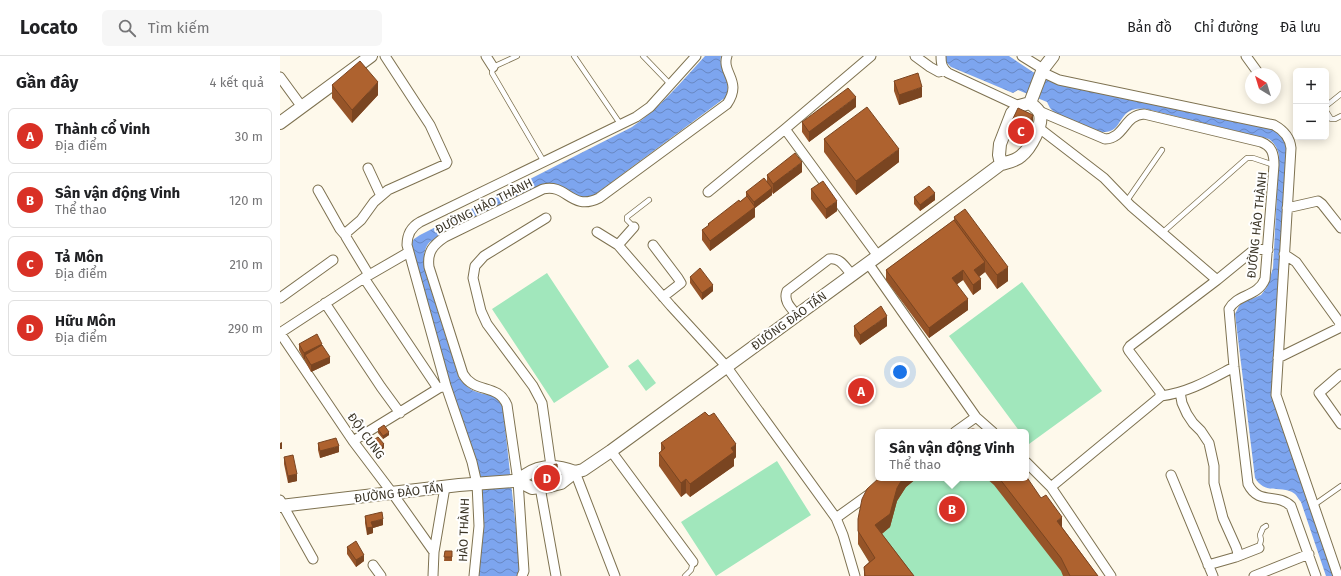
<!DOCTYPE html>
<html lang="vi">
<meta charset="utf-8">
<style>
body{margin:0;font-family:"Fira Sans",sans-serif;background:#f6f6f6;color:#202124}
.controls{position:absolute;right:12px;top:12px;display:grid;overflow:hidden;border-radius:6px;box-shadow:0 2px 10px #0003}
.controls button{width:36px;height:36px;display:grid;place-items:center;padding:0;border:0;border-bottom:1px solid #e0e0e0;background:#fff;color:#202124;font:20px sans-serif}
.compass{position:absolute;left:965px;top:12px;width:36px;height:36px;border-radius:50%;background:#fff;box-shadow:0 2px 10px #0003;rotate:322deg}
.you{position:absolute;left:620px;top:316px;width:14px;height:14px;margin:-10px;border:3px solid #fff;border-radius:50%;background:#1a73e8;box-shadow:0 0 0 6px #1a73e833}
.badge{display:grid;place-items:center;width:26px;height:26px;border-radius:50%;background:#d93025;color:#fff;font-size:13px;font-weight:700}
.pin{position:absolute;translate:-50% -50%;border:2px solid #fff;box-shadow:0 1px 4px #0006}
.popup{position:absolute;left:595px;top:373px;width:154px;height:52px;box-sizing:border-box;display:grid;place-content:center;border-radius:6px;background:#fff;filter:drop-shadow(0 1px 3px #0005);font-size:13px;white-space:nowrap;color:#757577}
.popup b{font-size:15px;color:#202124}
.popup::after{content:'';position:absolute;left:50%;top:100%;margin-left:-8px;border:8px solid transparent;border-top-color:#fff}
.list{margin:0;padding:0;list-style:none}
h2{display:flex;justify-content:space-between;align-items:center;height:52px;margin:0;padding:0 16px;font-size:17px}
h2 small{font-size:13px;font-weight:400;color:#757577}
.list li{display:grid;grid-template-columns:26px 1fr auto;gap:12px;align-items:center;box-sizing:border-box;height:56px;margin:0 8px 8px;padding:0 8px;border:1px solid #e0e0e0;border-radius:6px}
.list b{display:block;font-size:15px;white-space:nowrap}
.list p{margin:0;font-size:13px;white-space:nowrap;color:#757577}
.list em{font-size:13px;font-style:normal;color:#757577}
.icon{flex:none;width:22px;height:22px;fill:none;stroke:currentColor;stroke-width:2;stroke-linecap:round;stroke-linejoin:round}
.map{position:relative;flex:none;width:1061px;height:520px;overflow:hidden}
header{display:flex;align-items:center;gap:24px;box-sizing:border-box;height:56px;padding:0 20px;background:#fff;border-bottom:1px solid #e0e0e0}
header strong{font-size:19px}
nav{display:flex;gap:22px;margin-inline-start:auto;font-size:14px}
.search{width:280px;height:36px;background:#f6f6f6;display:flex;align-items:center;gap:10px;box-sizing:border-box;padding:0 14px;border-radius:6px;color:#757577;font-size:15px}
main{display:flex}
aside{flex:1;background:#fff}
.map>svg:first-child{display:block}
.park{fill:#a1e7bc}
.water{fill:url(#water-waves)}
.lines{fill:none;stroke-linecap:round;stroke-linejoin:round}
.lane-casing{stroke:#7e7251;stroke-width:6}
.street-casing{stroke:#7e7251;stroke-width:11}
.secondary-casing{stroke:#7e7251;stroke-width:14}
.lane{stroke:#fff;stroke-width:4.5}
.street{stroke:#fff;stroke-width:9}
.secondary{stroke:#fff;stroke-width:12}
.wall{fill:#965428}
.shaded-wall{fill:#7a4521}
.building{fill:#ae622f;stroke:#7a4521}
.labels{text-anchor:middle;stroke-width:4;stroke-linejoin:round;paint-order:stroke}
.street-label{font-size:12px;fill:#3b3527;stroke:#fff}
</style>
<header>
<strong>Locato</strong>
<div class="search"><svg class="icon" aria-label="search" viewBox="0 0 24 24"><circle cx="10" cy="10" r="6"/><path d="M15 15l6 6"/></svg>Tìm kiếm</div>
<nav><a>Bản đồ</a><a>Chỉ đường</a><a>Đã lưu</a></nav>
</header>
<main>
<aside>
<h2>Gần đây<small>4 kết quả</small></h2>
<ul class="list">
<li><span class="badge">A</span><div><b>Thành cổ Vinh</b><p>Địa điểm</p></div><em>30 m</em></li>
<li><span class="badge">B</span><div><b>Sân vận động Vinh</b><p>Thể thao</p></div><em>120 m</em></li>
<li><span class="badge">C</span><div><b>Tả Môn</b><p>Địa điểm</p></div><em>210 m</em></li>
<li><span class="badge">D</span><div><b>Hữu Môn</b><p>Địa điểm</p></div><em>290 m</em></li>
</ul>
</aside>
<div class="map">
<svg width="1061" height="520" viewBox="0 0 1061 520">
<defs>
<pattern id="water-waves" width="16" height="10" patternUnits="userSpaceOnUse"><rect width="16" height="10" fill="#7da5ef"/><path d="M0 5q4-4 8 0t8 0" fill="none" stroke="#6887c2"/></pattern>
</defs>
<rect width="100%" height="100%" fill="#fef9eb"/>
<path class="park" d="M267,217L329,311L274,347L212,253Z
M742,226L822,335L749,388L746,384V376H740L669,280Z
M358,303L376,327L366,335L348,310Z
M497,405L531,459L436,520L401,466Z
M619,422H738L808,520H588L595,515L578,488Z"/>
<path class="water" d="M425,0H441C438,15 453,25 446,41L313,140L302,143C290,136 280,127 265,129L156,182C153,184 149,186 148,188C142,197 144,209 146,218L179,322C184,327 189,334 197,336C210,341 216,336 223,352L240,510L237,520H197L201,422L169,329L130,189L134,183L140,179L352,71C380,52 402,25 425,0Z
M665,0H729L753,16L776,25L994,74L1001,78L1009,93L992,338L1054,520H1046L1021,446C1019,444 1017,440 1015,438C1002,428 986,440 975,422L955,258L959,250L963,246L974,242L981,239L987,231L993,212L999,100C998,93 995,88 989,83L866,53C861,53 855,52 850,55C837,62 841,77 821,76L775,57L770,52L767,46L738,34L733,37L671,11L666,6Z"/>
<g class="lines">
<g class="lane-casing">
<path id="lane" d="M237,0L213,11L212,17L264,106
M294,0L341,69
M363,0L390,28
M1046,50L1061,38
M1046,55L1051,63H1055L1061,60
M846,146L882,94
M354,171L347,164V161L369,144
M882,177L967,102H973L994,109
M1034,449L1061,430
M979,492L981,484L980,479L983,472L986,470
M405,520L411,514L413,506"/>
</g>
<g class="street-casing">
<path id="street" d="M206,0L213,11
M635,0L650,11L659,16L664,14
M661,0C661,8 662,12 668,17L739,50
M742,0L763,13
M966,0L979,18
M762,16L779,24L994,69C1003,74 1010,82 1011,92L996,339L1058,520
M0,21L22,51
M759,55L825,83C845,82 844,59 864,58L981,86C992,90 994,98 994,109L985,223C978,241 957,238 949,253L954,311L968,428C979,450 997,436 1011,450L1036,520
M759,72L824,122L851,150L937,224
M505,73L598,200
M88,112L101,140
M38,134L60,173L66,180
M428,136L505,73L591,0
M1007,152L1038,145L1042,148L1061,172
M266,162L204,200L195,210L193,222L201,255L207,268L253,330L262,347L271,410
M317,176L338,189L391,250L446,310L556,462L563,479L575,520
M338,189L354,171
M373,189L398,222L401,227L383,241
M588,207L696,361L713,376
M89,219L66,181L67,176L81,164L94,146L108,134L166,108L167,106L150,69L105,0
M84,222L157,331L159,332L166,330
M0,242L53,204
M45,247L101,331L120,357
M517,259C511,252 503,245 507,235L549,203C560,201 565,211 572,219
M0,277L73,385L113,438L154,496
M0,277L84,222L129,196
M998,302L1059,272L1060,267L1016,206L1004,198
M1061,318L1039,337L1061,368
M900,336L902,347L907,358L913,367L921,375L929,387L934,410V427L943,462L956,491L958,497L956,501L928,509
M881,340C908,337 931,323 954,311
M675,376L696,361
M73,385L159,332
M331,395L413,506
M746,406L771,431L831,520
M295,416L335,520
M891,419L933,520
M260,431L276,520
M771,431L880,341V336L849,295L848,293L850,290L937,224L975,193L988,194
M0,444L33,503
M556,462L591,437
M956,501L979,492
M93,509L101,520
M153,520L154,496L165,431
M194,520L199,470L197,428L192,406L166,330L127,189C127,178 131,171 140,166L356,61L370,51L416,0
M242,520L244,515L238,425L227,349C218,327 194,338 183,318L149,211C147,196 153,189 165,181L263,133C287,127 291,156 319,142L447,48C463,25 441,17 447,0
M974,520L1029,498"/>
</g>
<g class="secondary-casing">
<path id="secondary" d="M750,47L763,13L773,0
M0,67L91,0
M721,108L719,99L720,88L732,57L739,50L750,47
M238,425C255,409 273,408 295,416
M0,450L179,429L233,425H238L252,432L269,430L281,427L295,416L303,414L331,395L598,200L721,108C728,106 736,105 741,100C750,93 765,67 759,56C757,52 753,50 750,47"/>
</g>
<use href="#lane" class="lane"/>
<use href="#street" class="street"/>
<use href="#secondary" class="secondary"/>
</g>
<path class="wall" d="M614,25L642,41L619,49L614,35Z
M52,29L98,39L72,67L52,42Z
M576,51L529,86L522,76V66Z
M753,69L743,89L729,81V71Z
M544,83L619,106L576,139L544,96Z
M522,116L493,138L492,136V139L475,152V161L430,195L422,184V174L428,170V168L466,141V136L487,125V119Z
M531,133L557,155L546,163L531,143Z
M634,141L655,144L640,155L634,148Z
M674,161L728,225L717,233L705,216L699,221L701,233L693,239L683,224L677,228L688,254L649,282L606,224V214L674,164Z
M410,221L433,235L422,244L410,227Z
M574,270H607L580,289L574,280Z
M19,288L42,289L50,307L31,316L25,305V303L24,304L19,294Z
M98,373L109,379L103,383L98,377Z
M92,385L104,392L98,396L92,389Z
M38,387L59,396L40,402L38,394Z
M381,387L456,401L454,403V410L410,441L406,437L401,441L379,410V397L381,395Z
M4,401L17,425L8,427L4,408Z
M257,411L278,419V426L258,428Z
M599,422H637L626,431L617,445L610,471L602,478L634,520H584V511L589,506L578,488V463Z
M706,422H746L818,520H783L781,515L714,429Z
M85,460L103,469L93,472V477L87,479L85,467Z
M67,491L84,505L76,511L67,498Z
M165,495H172V505H164Z"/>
<path class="shaded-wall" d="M98,26V39L72,67V54Z
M642,31V41L619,49V39Z
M576,41V51L529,86V76Z
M753,59V69L743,89V78Z
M619,93V106L576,139V125Z
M522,106V116L493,138V128Z
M492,132V139L475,152V161L430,195V185L474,152V146Z
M655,137V144L640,155V149Z
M557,145V155L546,163V153Z
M705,206V216L694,224V214Z
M728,211V225L717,233V219Z
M683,214V224L672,232V222Z
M701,223V233L693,239V229Z
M433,229V235L422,244V237Z
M688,243V254L649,282V272Z
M607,260V270L580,289V279Z
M42,288V295L25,299V303L24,304V297Z
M50,301V307L31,316V309Z
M109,376V379L103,383V380Z
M2,386V393H0V387Z
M104,388V392L98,396V393Z
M456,388V401L454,403V410L410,441V428L451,392Z
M59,390V396L40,402V395Z
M17,418V425L8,427V420Z
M623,422H637L626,431L617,445L610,471L595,483V469Z
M406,423V437L401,441V427Z
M782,461V474L777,465Z
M103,463V469L93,472V477L87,479V472L91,466Z
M84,499V505L76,511V504Z"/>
<path class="building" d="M80,5L98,26L72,54L52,29Z
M638,17L642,31L619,39L614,25Z
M568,32L576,41L529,76L522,66Z
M587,51L619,93L576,125L544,83Z
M738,52L753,59L743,78L729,71Z
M515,97L522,106L493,128L487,119Z
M484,122L492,132L474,146L466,136Z
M543,125L557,145L546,153L531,133Z
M649,130L655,137L640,149L634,141Z
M467,140L475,151L430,185L422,174L429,169L428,168L459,144L460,146Z
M685,153L728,211L717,219L674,161Z
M674,164L705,206L694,214L701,223L693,229L683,214L672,222L688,243L649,272L606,214Z
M420,212L433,229L422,237L410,221Z
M601,250L607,260L580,279L574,270Z
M37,278L42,288L24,297L19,288Z
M42,289L50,301L31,309L25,299Z
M425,356L429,360L434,357L456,388L451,392L454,396L410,428L406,423L401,427L379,397L385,392L381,387Z
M104,369L109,376L103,380L98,373Z
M693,373L707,376H708H683L686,374Z
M98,381L104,388L98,393L92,385Z
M56,382L59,390L40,395L38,387Z
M13,399L17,418L8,420L4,401Z
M277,408L278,419L258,421L257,411Z
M746,420L761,442L766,439L782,461L777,465L818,520H790L781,502L719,422H746Z
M599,422H623L617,432L610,458L595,469L634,520H585L584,511L595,502L578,475V463L582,443L587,433Z
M102,456L103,463L91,466L93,471L87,472L85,460Z
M76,485L84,499L76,504L67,491Z
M165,495H172V501H164Z"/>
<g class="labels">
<g class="street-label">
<text transform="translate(204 150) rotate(-27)" y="4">ĐƯỜNG HÀO THÀNH</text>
<text transform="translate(977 169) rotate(-84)" y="4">ĐƯỜNG HÀO THÀNH</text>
<text transform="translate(509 265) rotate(-36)" y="4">ĐƯỜNG ĐÀO TẤN</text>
<text transform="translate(86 380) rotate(54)" y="4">ĐỘI CUNG</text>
<text transform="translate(119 437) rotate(-7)" y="4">ĐƯỜNG ĐÀO TẤN</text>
<text transform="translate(184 474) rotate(-88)" y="4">HÀO THÀNH</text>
</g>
</g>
</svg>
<div class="controls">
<button>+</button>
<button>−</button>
</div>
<svg class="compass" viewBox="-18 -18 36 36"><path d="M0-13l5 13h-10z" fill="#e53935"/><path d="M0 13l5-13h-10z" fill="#757577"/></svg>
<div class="you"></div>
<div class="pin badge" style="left:581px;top:335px">A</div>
<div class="pin badge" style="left:672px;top:453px">B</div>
<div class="popup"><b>Sân vận động Vinh</b>Thể thao</div>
<div class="pin badge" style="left:741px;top:75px">C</div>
<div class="pin badge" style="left:267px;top:422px">D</div>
</div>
</main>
